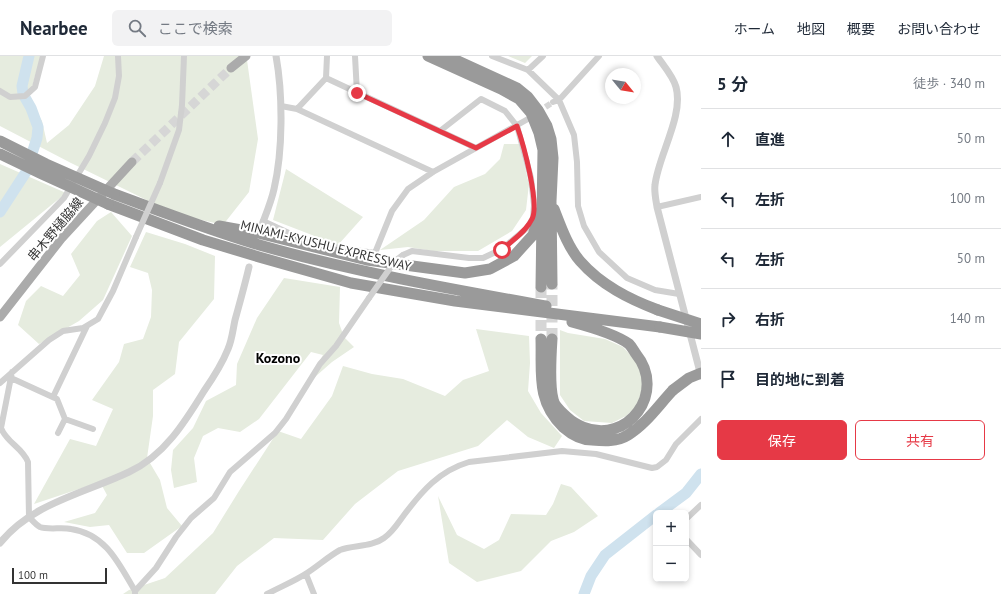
<!DOCTYPE html>
<html lang="ja">
<meta charset="utf-8">
<style>
body{margin:0;font-family:"PT Sans","Noto Sans JP",sans-serif;background:#f2f2f3;color:#1f2937}
.controls{position:absolute;right:12px;bottom:12px;display:grid;overflow:hidden;border-radius:6px;box-shadow:0 2px 6px #0003}
.controls button{width:36px;height:36px;display:grid;place-items:center;padding:0;border:0;border-bottom:1px solid #e0e1e3;background:#fff;color:#1f2937;font:20px sans-serif}
.compass{position:absolute;left:605px;top:12px;width:36px;height:36px;border-radius:50%;background:#fff;box-shadow:0 2px 6px #0003;rotate:120deg}
.scale{position:absolute;left:12px;bottom:10px;width:95px;box-sizing:border-box;padding-left:4px;border:2px solid #333;border-top:0;font-size:11px;line-height:14px;white-space:nowrap;color:#333;-webkit-text-stroke:3px #fff;paint-order:stroke}
.stop{position:absolute;width:12px;height:12px;margin:-9px;border:3px solid #e63946;border-radius:50%;background:#fff}
.stop.end{background:#e63946;border-color:#fff;box-shadow:0 1px 4px #0008}
.list{margin:0;padding:0;list-style:none}
h2{display:flex;justify-content:space-between;align-items:center;height:52px;margin:0;padding:0 16px;font-size:17px}
h2 small{font-size:13px;font-weight:400;color:#747a83}
.list li{display:grid;grid-template-columns:26px 1fr auto;gap:12px;align-items:center;box-sizing:border-box;height:60px;padding:0 16px;border-top:1px solid #e0e1e3}
.list b{display:block;font-size:15px;white-space:nowrap}
.list em{font-size:13px;font-style:normal;color:#747a83}
.actions{display:flex;gap:8px;padding:12px 16px}
.actions a{flex:1;padding:9px 0;border:1px solid #e63946;border-radius:6px;text-align:center;font-size:14px;color:#e63946}
.actions .main{background:#e63946;color:#fff}
.icon{flex:none;width:22px;height:22px;fill:none;stroke:currentColor;stroke-width:2;stroke-linecap:round;stroke-linejoin:round}
.map{position:relative;flex:none;width:701px;height:538px;overflow:hidden}
header{display:flex;align-items:center;gap:24px;box-sizing:border-box;height:56px;padding:0 20px;background:#fff;border-bottom:1px solid #e0e1e3}
header strong{font-size:19px}
nav{display:flex;gap:22px;margin-inline-start:auto;font-size:14px}
.search{width:280px;height:36px;background:#f2f2f3;display:flex;align-items:center;gap:10px;box-sizing:border-box;padding:0 14px;border-radius:6px;color:#747a83;font-size:15px}
main{display:flex}
aside{flex:1;background:#fff}
.map>svg:first-child{display:block}
.green{fill:#e6ecdf}
.lines{fill:none;stroke-linecap:round;stroke-linejoin:round}
.river{stroke:#cfe2ee;stroke-width:11}
.minor-tunnel{stroke:#d6d6d6;stroke-width:6;stroke-dasharray:6 3;stroke-linecap:butt}
.primary-tunnel{stroke:#d6d6d6;stroke-width:9;stroke-dasharray:9 4.5;stroke-linecap:butt}
.motorway-tunnel{stroke:#d6d6d6;stroke-width:11;stroke-dasharray:11 5.5;stroke-linecap:butt}
.minor{stroke:#d0d0d0;stroke-width:6}
.tertiary{stroke:#d0d0d0;stroke-width:7}
.primary{stroke:#ababab;stroke-width:9}
.motorway{stroke:#9a9a9a;stroke-width:11}
.minor-bridge{stroke:#d0d0d0;stroke-width:6}
.motorway-bridge{stroke:#9a9a9a;stroke-width:11}
.route{stroke:#e63946;stroke-width:5}
.labels{text-anchor:middle;stroke-width:4;stroke-linejoin:round;paint-order:stroke}
.street-label{font-size:13px;fill:#333;stroke:#fff}
.neighbourhood-label{font-size:14px;font-weight:bold;fill:#000;stroke:#fff}
</style>
<header>
<strong>Nearbee</strong>
<div class="search"><svg class="icon" aria-label="search" viewBox="0 0 24 24"><circle cx="10" cy="10" r="6"/><path d="M15 15l6 6"/></svg>ここで検索</div>
<nav><a>ホーム</a><a>地図</a><a>概要</a><a>お問い合わせ</a></nav>
</header>
<main>
<div class="map">
<svg width="701" height="538" viewBox="0 0 701 538">
<rect width="100%" height="100%" fill="#fff"/>
<path class="green" d="M0,0H42L35,20L29,43L42,65L47,87L69,69L95,30L104,0H249L247,4L258,83L249,136L223,169L173,157L71,107L0,70Z
M508,0H532L525,7Z
M504,88H519L529,128L526,154L512,175L478,195H433L408,191L380,194L424,164L454,131L485,118L500,103Z
M0,108L66,137L0,191Z
M286,113L363,161L338,189L273,164Z
M111,156L132,180L103,244L79,265L39,288L18,269L26,245L41,230L63,240L80,219L71,198L97,165Z
M146,176L185,188L215,200L214,243L179,286L175,318L153,334V360L147,402L160,424L167,452L182,470L144,497H127L109,469L90,471L64,466L95,457L107,439L100,426L34,448L70,383L96,390L113,353L92,344L119,306L124,288L143,283L151,261L152,234L148,217L130,211Z
M284,222L340,231L339,267L344,281L354,291L332,306L307,328L323,299L311,296L259,363L240,376L218,372L203,380L194,402L197,426L174,432L171,414L173,394L193,372L206,345L236,329L237,308L257,262Z
M476,273L529,280L530,307L528,335L541,357L562,380L554,392L528,381L507,364L478,390L398,415L355,448L323,484L274,482L237,510L215,538H123L129,534L165,522L213,477L239,435L278,375L301,383L332,340L343,310L372,318L403,323L445,340L463,324L489,315Z
M560,274L568,277L605,283L623,291L639,308L643,328L638,349L626,360L612,367L584,365L570,354L560,339Z
M561,428L571,431L598,460L574,476L551,485L521,515L477,526L449,507L438,440L457,479L484,493L499,484L511,458L546,459L553,448Z"/>
<g class="lines">
<path class="river" d="M0,156L26,116L37,82L38,71L31,52L23,38L22,30L29,0
M659,457L686,437L701,418
M584,538L591,520L605,499L656,459"/>
<path class="minor-tunnel" d="M538,56L553,46"/>
<path class="primary-tunnel" d="M132,106L231,12"/>
<path class="motorway-tunnel" d="M541,231V283
M552,283V228"/>
<path class="minor" d="M355,0L357,37
M492,0L528,14L559,44L574,79L577,106L578,150L584,170L599,196L627,222L655,234L679,238
M528,14L543,0
M326,22L476,92
M0,35L10,41L25,40L35,31L43,0
M553,46L559,44L599,0
M281,50L297,53L433,116
M297,53L326,22L327,0
M160,127L179,74L182,49L184,0
M657,151L701,141
M263,165L306,185
M334,191L375,197L392,155L408,133L433,116L528,63
M403,199L412,195L469,202H483L502,193L527,172L533,162L534,149L531,122L517,70L505,55L481,43L440,75
M0,208L64,142L89,100L105,67L115,42L119,20L118,0
M12,316L1,372C7,387 22,391 28,406L29,461C32,464 36,469 40,471C47,474 63,471 71,473C106,478 119,508 135,535V538
M11,322L57,343L65,363L58,377
M0,327L49,284L63,275L83,272L98,263L113,235L136,181
M53,341L87,270
M65,363L93,373
M686,463L701,449
M686,483L701,499
M306,518L314,538
M135,535L156,512L176,481L191,462L214,442L230,416L275,377L286,363L320,308L336,290L369,242
M267,538C280,531 295,525 307,517C318,510 329,500 340,494C354,489 372,491 384,482C393,476 398,467 404,459C422,435 439,415 469,406L562,395L596,398L652,412L657,411L666,404L676,388L701,363"/>
<path class="tertiary" d="M657,0C663,9 673,20 676,31C684,60 658,100 655,129C654,136 656,144 657,151L701,320
M260,174C265,160 271,147 274,133C283,95 283,39 276,0
M0,487C32,447 85,437 129,416C164,400 185,366 204,335C213,322 222,308 228,293C232,284 233,273 235,264C240,246 245,228 249,211"/>
<path class="primary" d="M231,12L246,0
M0,261L61,183L132,106"/>
<path class="motorway" d="M428,0L501,33L519,43L531,57L539,77L543,94L541,231
M447,0L517,32L528,41L538,54L547,70L551,83L553,102L551,145L552,228
M114,138C163,156 212,175 263,190C355,216 451,233 546,250
M108,148L203,184L259,201L351,227L455,245L660,271
M554,153C561,171 568,191 580,205C601,229 629,243 658,254
M219,170L258,177L367,204L465,217L490,213L514,200L533,179L543,149
M541,283C542,317 536,345 563,371C571,378 581,384 592,384C604,385 617,386 628,379C646,368 658,350 673,334
M552,283C551,299 549,328 553,343C554,351 563,357 568,362C572,366 578,369 583,371C628,389 667,336 636,298C634,295 632,291 629,288C617,279 587,270 572,266"/>
<path class="minor-bridge" d="M136,181L160,127
M369,242L395,205L403,199"/>
<path class="motorway-bridge" d="M0,85L46,108L114,138
M0,98L42,118L108,148
M658,254L701,268
M660,271L701,278
M673,334L689,322L701,317"/>
</g>
<g class="lines">
<path class="route" d="M357,37L476,92L517,70C523,87 540,148 532,163C526,176 512,184 502,194"/>
</g>
<g class="labels">
<g class="street-label">
<text transform="translate(55 173) rotate(-50)" y="5">串木野樋脇線</text>
<text transform="translate(326 189) rotate(14)" y="5">MINAMI-KYUSHU EXPRESSWAY</text>
</g>
<g class="neighbourhood-label">
<text x="278" y="307">Kozono</text>
</g>
</g>
</svg>
<div class="controls">
<button>+</button>
<button>−</button>
</div>
<svg class="compass" viewBox="-18 -18 36 36"><path d="M0-13l5 13h-10z" fill="#e53935"/><path d="M0 13l5-13h-10z" fill="#747a83"/></svg>
<div class="scale">100 m</div>
<div class="stop" style="left:502px;top:194px"></div>
<div class="stop end" style="left:357px;top:37px"></div>
</div>
<aside>
<h2>5 分<small>徒歩 · 340 m</small></h2>
<ul class="list">
<li><svg class="icon" aria-label="ahead" viewBox="0 0 24 24"><path d="M12 20V5M6 11l6-6 6 6"/></svg><div><b>直進</b></div><em>50 m</em></li>
<li><svg class="icon" aria-label="left" viewBox="0 0 24 24"><path d="M17 20v-9H6M10 6l-5 5 5 5"/></svg><div><b>左折</b></div><em>100 m</em></li>
<li><svg class="icon" aria-label="left" viewBox="0 0 24 24"><path d="M17 20v-9H6M10 6l-5 5 5 5"/></svg><div><b>左折</b></div><em>50 m</em></li>
<li><svg class="icon" aria-label="right" viewBox="0 0 24 24"><path d="M7 20v-9h11M14 6l5 5-5 5"/></svg><div><b>右折</b></div><em>140 m</em></li>
<li><svg class="icon" aria-label="arrive" viewBox="0 0 24 24"><path d="M6 21V4h12l-3 4 3 4H6"/></svg><div><b>目的地に到着</b></div></li>
</ul>
<div class="actions"><a class="main">保存</a><a>共有</a></div>
</aside>
</main>
